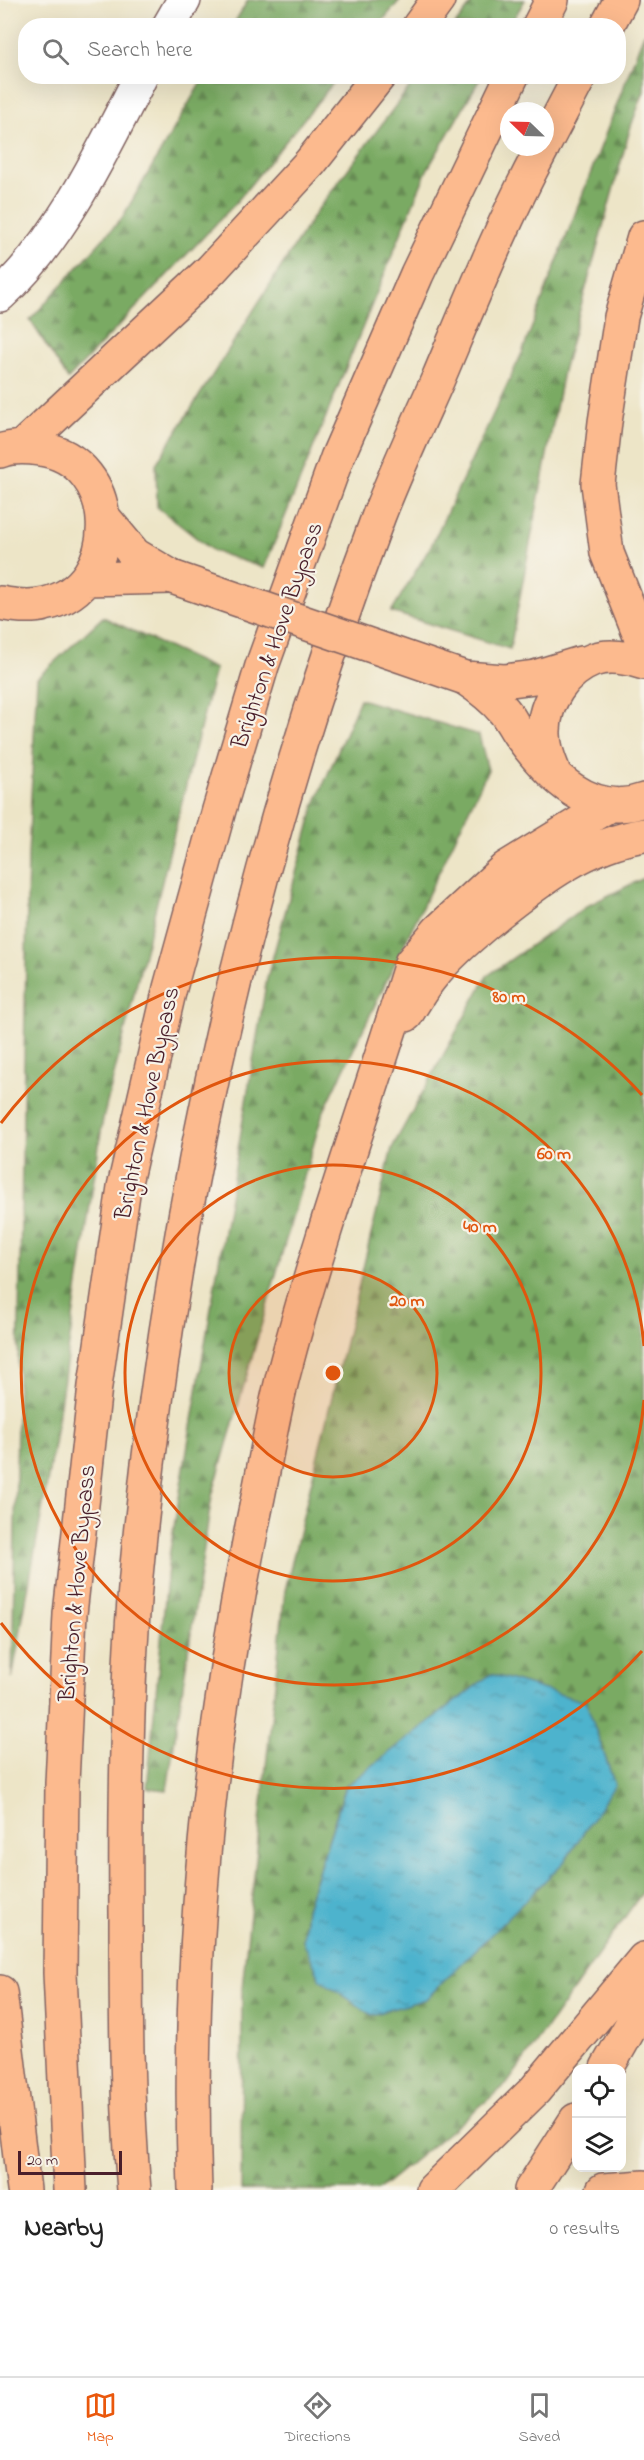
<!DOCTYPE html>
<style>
body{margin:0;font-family:"Indie Flower",sans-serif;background:#f6f6f6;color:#222}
.controls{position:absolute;right:18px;bottom:18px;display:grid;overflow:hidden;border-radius:12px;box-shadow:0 6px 24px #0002}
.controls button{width:54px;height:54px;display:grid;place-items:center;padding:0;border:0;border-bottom:2px solid #e0e0e0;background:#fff;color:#222;font:30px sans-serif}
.compass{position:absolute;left:500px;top:102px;width:54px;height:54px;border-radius:50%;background:#fff;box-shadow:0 6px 24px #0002;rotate:293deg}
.scale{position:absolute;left:18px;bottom:15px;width:104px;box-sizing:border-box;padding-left:6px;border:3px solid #4a1f2b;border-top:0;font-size:16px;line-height:21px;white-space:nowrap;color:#4a1f2b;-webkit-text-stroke:4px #f7f3e8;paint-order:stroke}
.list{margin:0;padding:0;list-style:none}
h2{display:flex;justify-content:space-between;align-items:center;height:78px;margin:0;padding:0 24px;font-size:26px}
h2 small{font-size:20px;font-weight:400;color:#767676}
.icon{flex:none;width:33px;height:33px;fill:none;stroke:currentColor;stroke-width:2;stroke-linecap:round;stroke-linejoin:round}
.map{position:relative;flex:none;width:644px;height:2190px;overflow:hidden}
.search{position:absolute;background:#fff;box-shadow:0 6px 24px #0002;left:18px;right:18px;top:18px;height:66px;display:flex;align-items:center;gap:15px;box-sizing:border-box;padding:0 21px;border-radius:24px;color:#767676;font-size:22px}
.sheet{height:186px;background:#fff}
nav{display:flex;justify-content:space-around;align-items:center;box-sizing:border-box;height:84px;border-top:2px solid #e0e0e0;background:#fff;font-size:16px;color:#767676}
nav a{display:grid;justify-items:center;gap:3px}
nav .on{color:#ea580c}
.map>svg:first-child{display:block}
.forest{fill:url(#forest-firs);stroke:#626448;stroke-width:1.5;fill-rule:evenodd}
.water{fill:url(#water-ripples);stroke:#4c697c;stroke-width:1.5}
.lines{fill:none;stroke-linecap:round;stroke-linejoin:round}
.minor-casing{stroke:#836462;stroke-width:36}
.trunk-casing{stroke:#836462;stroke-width:36}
.minor{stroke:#fff;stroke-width:33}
.trunk{stroke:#fcba8e;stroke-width:33}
.trunk-bridge-casing{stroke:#836462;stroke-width:36;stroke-linecap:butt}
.trunk-bridge{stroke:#fcba8e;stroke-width:33}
.ring{fill:none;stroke:#e0560e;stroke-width:3}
.labels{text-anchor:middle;stroke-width:4.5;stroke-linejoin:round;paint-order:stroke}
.street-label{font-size:24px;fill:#4a1f2b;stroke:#f7f3e8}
.centre{fill:#e0560e;stroke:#f7f3e8;stroke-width:3}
.ring-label{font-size:18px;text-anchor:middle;font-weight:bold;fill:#e0560e;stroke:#f7f3e8;stroke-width:4.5;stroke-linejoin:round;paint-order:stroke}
</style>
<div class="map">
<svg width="644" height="2190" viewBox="0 0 644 2190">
<defs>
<pattern id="forest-firs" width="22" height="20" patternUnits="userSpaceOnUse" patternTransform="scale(1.5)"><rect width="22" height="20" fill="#7aaa64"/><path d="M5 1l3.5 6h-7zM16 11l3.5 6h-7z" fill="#668a53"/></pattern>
<pattern id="water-ripples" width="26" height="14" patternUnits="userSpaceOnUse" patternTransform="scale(1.5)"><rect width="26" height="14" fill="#4eb3cd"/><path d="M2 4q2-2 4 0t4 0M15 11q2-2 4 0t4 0" fill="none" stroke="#4391a7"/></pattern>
</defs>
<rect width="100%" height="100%" fill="#f7f3e8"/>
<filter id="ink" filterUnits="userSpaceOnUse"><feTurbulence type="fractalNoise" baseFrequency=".0167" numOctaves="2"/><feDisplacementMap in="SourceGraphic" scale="12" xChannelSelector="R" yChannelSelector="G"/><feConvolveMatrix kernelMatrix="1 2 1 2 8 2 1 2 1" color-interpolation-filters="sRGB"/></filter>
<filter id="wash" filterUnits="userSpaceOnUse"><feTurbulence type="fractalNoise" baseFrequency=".008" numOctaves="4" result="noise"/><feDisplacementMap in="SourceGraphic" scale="24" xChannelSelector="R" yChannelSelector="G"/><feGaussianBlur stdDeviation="1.35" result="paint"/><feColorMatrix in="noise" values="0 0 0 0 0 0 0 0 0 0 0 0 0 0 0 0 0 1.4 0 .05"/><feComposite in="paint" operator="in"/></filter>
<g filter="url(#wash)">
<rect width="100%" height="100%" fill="#ede5c7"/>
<path class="forest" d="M248,0H400L379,25H233Z
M474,0H525L510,25H455Z
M644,33V91L630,129L563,371L510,649L391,612L432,544L522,353Z
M204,77H338L234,205L68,379L30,320L122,218Z
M417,77H481L427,170L264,568L213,551L157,507L156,464L316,212Z
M103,617L215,669L103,1119L54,1444L12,1679L28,855L37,678Z
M360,699L479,735L488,770L322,1115L212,1496L167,1790L147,1788L169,1556L267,978L315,804Z
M644,878V1890L507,2084L378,2190H241L242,1988L285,1591L392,1148L487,976L589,905ZM346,1786L303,1941L306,1909Z"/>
<path class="water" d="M491,1674L586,1702L615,1785L565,1861L426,1999L372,2015L321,1980L303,1941L306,1909L346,1786Z"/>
</g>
<g filter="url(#ink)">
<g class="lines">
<g class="minor-casing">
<path id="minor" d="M169,26L184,0
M0,295C61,240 104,148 141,76"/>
</g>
<g class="trunk-casing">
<path id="trunk" d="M419,26L438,0
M539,26L552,0
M607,26L621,0
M545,143L580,76
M644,237L621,317L605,422L598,484L607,553L644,646
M23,446L211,270L310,163L379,76
M0,451C13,446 27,447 40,449C122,460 125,586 45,604C30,608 15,606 0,603
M105,519L135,555L172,577
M86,579L172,577
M465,678C480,688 493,698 504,711C510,718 514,727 519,734C548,774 591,820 644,800
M465,678L504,681L535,677L581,663
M553,770C548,758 544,746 544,734C543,703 564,671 593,660C608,654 630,658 644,663
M406,1015C414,1002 422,988 431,977C450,953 474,934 497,914C541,879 587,844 644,835
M0,1992L24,2190
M607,2068L644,2003
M70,2190L60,1973L62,1783L70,1614L95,1386L124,1187L170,988L219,810L262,666L337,458L417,274L512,76
M134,2190C126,2099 126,2006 126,1915C125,1802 126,1688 136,1576C170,1214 250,855 379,515C397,469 418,424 438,379C471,301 503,221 543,147
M195,2190C186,1959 210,1727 257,1502C266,1458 273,1414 284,1372C320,1234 369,1099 411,963L439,930L506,868L609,805
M433,2190L535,2090L644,1959
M531,2190L576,2120
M603,2190L644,2187"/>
</g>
<use href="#minor" class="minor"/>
<use href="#trunk" class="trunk"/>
<g class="trunk-bridge-casing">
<path id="trunk-bridge" d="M172,577L465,678"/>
</g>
<use href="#trunk-bridge" class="trunk-bridge"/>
</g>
</g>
<circle cx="333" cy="1373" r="104" fill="#e0560e" fill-opacity=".12"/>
<g class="ring">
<circle cx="333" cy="1373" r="104"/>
<circle cx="333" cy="1373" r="208"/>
<path d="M644 1400A312 312 0 1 1 644 1346"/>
<path d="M642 1651A416 416 0 0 1 1 1623M1 1123A416 416 0 0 1 642 1095"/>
</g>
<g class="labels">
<g class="street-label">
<text transform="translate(276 635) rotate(-71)" y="8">Brighton &amp; Hove Bypass</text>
<text transform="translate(146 1103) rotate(-78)" y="8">Brighton &amp; Hove Bypass</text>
<text transform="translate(76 1583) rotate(-85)" y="8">Brighton &amp; Hove Bypass</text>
</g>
</g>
<circle cx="333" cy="1373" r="9" class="centre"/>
<g class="ring-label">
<text x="509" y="1002">80 m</text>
<text x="554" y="1159">60 m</text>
<text x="480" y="1232">40 m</text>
<text x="407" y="1306">20 m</text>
</g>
</svg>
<div class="controls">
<button><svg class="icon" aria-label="locate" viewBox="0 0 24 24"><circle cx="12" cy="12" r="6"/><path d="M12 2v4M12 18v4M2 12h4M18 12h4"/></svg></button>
<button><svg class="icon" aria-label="layers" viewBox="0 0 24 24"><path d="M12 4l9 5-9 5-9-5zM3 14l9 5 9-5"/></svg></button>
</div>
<svg class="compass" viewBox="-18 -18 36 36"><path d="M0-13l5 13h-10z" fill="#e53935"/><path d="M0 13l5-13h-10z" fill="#767676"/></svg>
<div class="scale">20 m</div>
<div class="search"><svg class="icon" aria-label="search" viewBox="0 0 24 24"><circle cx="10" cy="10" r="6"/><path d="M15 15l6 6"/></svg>Search here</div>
</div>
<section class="sheet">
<h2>Nearby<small>0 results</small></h2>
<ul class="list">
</ul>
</section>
<nav>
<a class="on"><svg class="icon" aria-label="map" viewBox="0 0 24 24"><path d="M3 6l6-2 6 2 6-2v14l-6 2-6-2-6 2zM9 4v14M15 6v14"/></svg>Map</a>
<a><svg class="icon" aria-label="directions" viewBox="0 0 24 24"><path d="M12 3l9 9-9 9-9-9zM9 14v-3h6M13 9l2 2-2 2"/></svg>Directions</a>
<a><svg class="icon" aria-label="saved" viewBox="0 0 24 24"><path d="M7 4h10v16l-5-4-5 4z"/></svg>Saved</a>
</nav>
